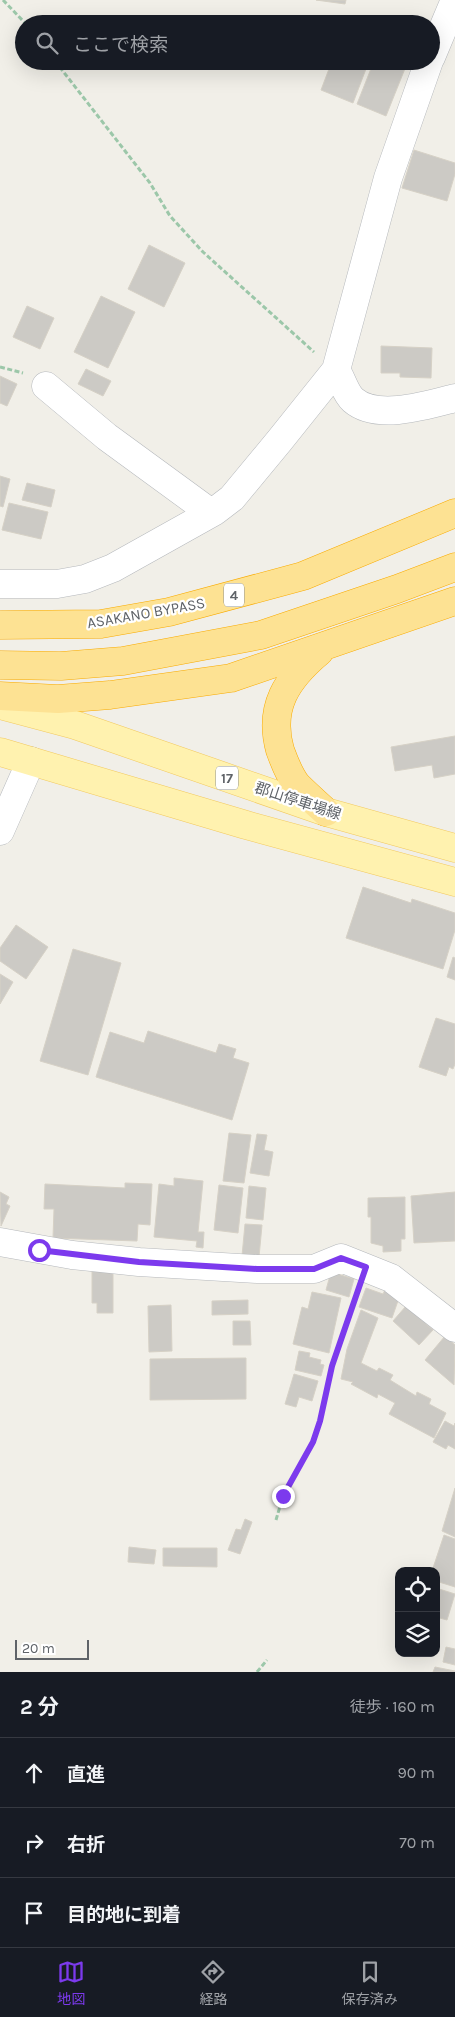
<!DOCTYPE html>
<html lang="ja">
<meta charset="utf-8">
<style>
body{margin:0;font-family:Karla,"Noto Sans JP",sans-serif;background:#242831;color:#f1f3f6}
.controls{position:absolute;right:15px;bottom:15px;display:grid;overflow:hidden;border-radius:10px;box-shadow:0 5px 20px #0002}
.controls button{width:45px;height:45px;display:grid;place-items:center;padding:0;border:0;border-bottom:1px solid #363941;background:#171b24;color:#f1f3f6;font:25px sans-serif}
.scale{position:absolute;left:15px;bottom:12px;width:74px;box-sizing:border-box;padding-left:5px;border:2px solid #5f6368;border-top:0;font-size:14px;line-height:18px;white-space:nowrap;color:#5f6368;-webkit-text-stroke:4px #fff;paint-order:stroke}
.stop{position:absolute;width:15px;height:15px;margin:-11px;border:4px solid #7c3aed;border-radius:50%;background:#fff}
.stop.end{background:#7c3aed;border-color:#fff;box-shadow:0 1px 5px #0008}
.list{margin:0;padding:0;list-style:none}
h2{display:flex;justify-content:space-between;align-items:center;height:65px;margin:0;padding:0 20px;font-size:21px}
h2 small{font-size:16px;font-weight:400;color:#9ea1a6}
.list li{display:grid;grid-template-columns:32px 1fr auto;gap:15px;align-items:center;box-sizing:border-box;height:70px;padding:0 20px;border-top:1px solid #363941}
.list b{display:block;font-size:19px;white-space:nowrap}
.list em{font-size:16px;font-style:normal;color:#9ea1a6}
.icon{flex:none;width:28px;height:28px;fill:none;stroke:currentColor;stroke-width:2;stroke-linecap:round;stroke-linejoin:round}
.map{position:relative;flex:none;width:455px;height:1672px;overflow:hidden}
.search{position:absolute;background:#171b24;box-shadow:0 5px 20px #0002;left:15px;right:15px;top:15px;height:55px;display:flex;align-items:center;gap:12px;box-sizing:border-box;padding:0 18px;border-radius:28px;color:#9ea1a6;font-size:19px}
.sheet{height:275px;background:#171b24}
nav{display:flex;justify-content:space-around;align-items:center;box-sizing:border-box;height:70px;border-top:1px solid #363941;background:#171b24;font-size:14px;color:#9ea1a6}
nav a{display:grid;justify-items:center;gap:2px}
nav .on{color:#7c3aed}
.map>svg:first-child{display:block}
.building{fill:#cccac5;stroke:#d6d1c6}
.lines{fill:none;stroke-linecap:round;stroke-linejoin:round}
.minor-casing{stroke:#b5b8bc;stroke-width:29}
.major-casing{stroke:#f2c960;stroke-width:29}
.highway-casing{stroke:#f9ab00;stroke-width:29}
.path{stroke:#9cc7a9;stroke-width:3;stroke-dasharray:5 2.5;stroke-linecap:butt}
.minor{stroke:#fff;stroke-width:28}
.major{stroke:#fff2af;stroke-width:28}
.highway{stroke:#fde293;stroke-width:28}
.route{stroke:#7c3aed;stroke-width:6}
.labels{text-anchor:middle;stroke-width:4.5;stroke-linejoin:round;paint-order:stroke}
.shield{fill:#fff;stroke:#8f9295;stroke-width:1}
.shield-label{font-size:14px;font-weight:bold;fill:#5f6368}
.street-label{font-size:15px;fill:#5f6368;stroke:#fff}
</style>
<div class="map">
<svg width="455" height="1672" viewBox="0 0 455 1672">
<rect width="100%" height="100%" fill="#f1efe8"/>
<path class="building" d="M316,0H346L345,4Z
M332,61H369L353,103L321,90Z
M374,61H408L386,116L357,104Z
M414,150L455,163V174L447,201L402,188Z
M149,245L185,263L164,307L128,289Z
M101,296L135,312L108,368L74,352Z
M27,306L54,318L40,349L13,337Z
M381,346L432,348L431,378L400,377V373H381Z
M86,369L111,381L103,396L78,384Z
M0,376L17,384L7,406L0,403Z
M0,476L10,479L3,507L0,506Z
M27,483L55,490L51,507L22,500Z
M9,503L48,512L41,539L2,530Z
M455,736V774L434,778L432,765L395,771L391,747Z
M363,887L411,903L412,899L455,913V930L443,969L346,938Z
M16,925L48,947L26,979L0,961V948Z
M73,949L121,963L88,1075L40,1061Z
M453,957L455,958V980L447,977Z
M0,974L13,982L0,1004Z
M436,1018L455,1024V1064L453,1069L449,1067L446,1076L419,1067Z
M148,1031L216,1053L219,1044L236,1049L233,1058L249,1063L232,1120L96,1077L110,1032L144,1043Z
M229,1133L251,1135L244,1183L223,1181Z
M257,1134L267,1135L264,1150L273,1152L269,1176L250,1173Z
M174,1178L203,1181L198,1232H204L203,1248L196,1247L197,1241L154,1237L159,1184L174,1186Z
M125,1183L152,1184L150,1225L138,1224L137,1241L53,1238L54,1209H44L45,1184L125,1188Z
M219,1185L243,1188L238,1233L214,1230Z
M249,1186L266,1188L263,1220L246,1218Z
M0,1192L9,1197L6,1204L10,1206L1,1226Z
M455,1192V1241L414,1243L411,1196Z
M405,1197V1239H401V1251L383,1252V1246L371,1243V1217H368V1198Z
M245,1224L262,1225L259,1257L242,1256Z
M92,1271L113,1272V1313H97V1303H92Z
M331,1272L354,1279L349,1297L326,1290Z
M366,1288L383,1294L385,1290L400,1295L392,1318L359,1307Z
M312,1292L341,1298L329,1353L293,1344L302,1307L308,1309Z
M248,1300V1314L212,1315V1301Z
M171,1305L172,1351L149,1352L148,1306Z
M406,1306L433,1330L419,1345L393,1321Z
M361,1310L378,1318L361,1363L377,1371L379,1368L393,1375L390,1380L416,1396L417,1392L431,1399L429,1404L446,1413L434,1438L389,1414L395,1403L378,1394L377,1398L351,1384L353,1382L341,1379L347,1349Z
M233,1321H250L251,1345H233Z
M445,1336L455,1345L454,1385L425,1360Z
M299,1351L310,1353L309,1357L321,1360L320,1364L324,1365L321,1376L295,1370Z
M246,1358V1399L150,1400V1359Z
M294,1374L318,1381L312,1401L299,1397L296,1407L285,1404Z
M445,1421L454,1426L455,1423V1449L448,1445L446,1449L433,1442Z
M455,1488V1537L442,1531Z
M245,1519L252,1522L240,1554L228,1550L236,1529L241,1530Z
M444,1535L455,1539V1587L436,1581V1571H432Z
M129,1547L156,1550L154,1564L128,1562Z
M163,1548H217V1567L163,1566Z
M436,1588L455,1594L447,1620L436,1617Z
M446,1647L455,1649V1665L443,1662Z
M435,1667L455,1671V1672H433Z"/>
<g class="lines">
<g class="minor-casing">
<path id="minor" d="M431,57L455,0
M336,370C342,379 345,393 353,400C377,421 428,405 455,398
M46,386L107,437L211,513
M0,584H57L85,579L113,568L215,511L232,498L280,440L336,370L388,178L429,61
M0,831L31,761
M0,1242L72,1255L139,1262L257,1269H314L341,1258L391,1278L455,1328"/>
</g>
<g class="major-casing">
<path id="major" d="M0,705L75,725L326,812L455,848
M0,752L246,825L455,882"/>
</g>
<g class="highway-casing">
<path id="highway" d="M0,625L101,624L169,612L303,576L455,513
M319,652C287,679 268,707 280,750C284,761 289,775 297,785C306,794 316,803 326,812
M0,665L61,666L123,661L261,635L397,589L455,567
M0,696L58,699L110,695L231,678L455,601"/>
</g>
<path class="path" d="M3,0L26,24
M55,61L150,183L170,216L203,252L314,352
M0,367L23,373
M276,1520L283,1496L313,1442L320,1421L332,1366L358,1292
M257,1672L267,1660"/>
<use href="#minor" class="minor"/>
<use href="#major" class="major"/>
<use href="#highway" class="highway"/>
</g>
<g class="lines">
<path class="route" d="M39,1250L139,1262L257,1269H314L341,1258L366,1267L332,1366L320,1421L313,1442L283,1496"/>
</g>
<g class="labels">
<g class="shield">
<rect x="224" y="583.5" width="20" height="23" rx="4"/>
<rect x="216" y="766.5" width="22" height="23" rx="4"/>
</g>
<g class="shield-label">
<text x="234" y="600">4</text>
<text x="227" y="783">17</text>
</g>
<g class="street-label">
<text transform="translate(146 613) rotate(-10)" y="5">ASAKANO BYPASS</text>
<text transform="translate(298 801) rotate(18)" y="5">郡山停車場線</text>
</g>
</g>
</svg>
<div class="controls">
<button><svg class="icon" aria-label="locate" viewBox="0 0 24 24"><circle cx="12" cy="12" r="6"/><path d="M12 2v4M12 18v4M2 12h4M18 12h4"/></svg></button>
<button><svg class="icon" aria-label="layers" viewBox="0 0 24 24"><path d="M12 4l9 5-9 5-9-5zM3 14l9 5 9-5"/></svg></button>
</div>
<div class="scale">20 m</div>
<div class="stop" style="left:39px;top:1250px"></div>
<div class="stop end" style="left:283px;top:1496px"></div>
<div class="search"><svg class="icon" aria-label="search" viewBox="0 0 24 24"><circle cx="10" cy="10" r="6"/><path d="M15 15l6 6"/></svg>ここで検索</div>
</div>
<section class="sheet">
<h2>2 分<small>徒歩 · 160 m</small></h2>
<ul class="list">
<li><svg class="icon" aria-label="ahead" viewBox="0 0 24 24"><path d="M12 20V5M6 11l6-6 6 6"/></svg><div><b>直進</b></div><em>90 m</em></li>
<li><svg class="icon" aria-label="right" viewBox="0 0 24 24"><path d="M7 20v-9h11M14 6l5 5-5 5"/></svg><div><b>右折</b></div><em>70 m</em></li>
<li><svg class="icon" aria-label="arrive" viewBox="0 0 24 24"><path d="M6 21V4h12l-3 4 3 4H6"/></svg><div><b>目的地に到着</b></div></li>
</ul>
</section>
<nav>
<a class="on"><svg class="icon" aria-label="map" viewBox="0 0 24 24"><path d="M3 6l6-2 6 2 6-2v14l-6 2-6-2-6 2zM9 4v14M15 6v14"/></svg>地図</a>
<a><svg class="icon" aria-label="directions" viewBox="0 0 24 24"><path d="M12 3l9 9-9 9-9-9zM9 14v-3h6M13 9l2 2-2 2"/></svg>経路</a>
<a><svg class="icon" aria-label="saved" viewBox="0 0 24 24"><path d="M7 4h10v16l-5-4-5 4z"/></svg>保存済み</a>
</nav>
